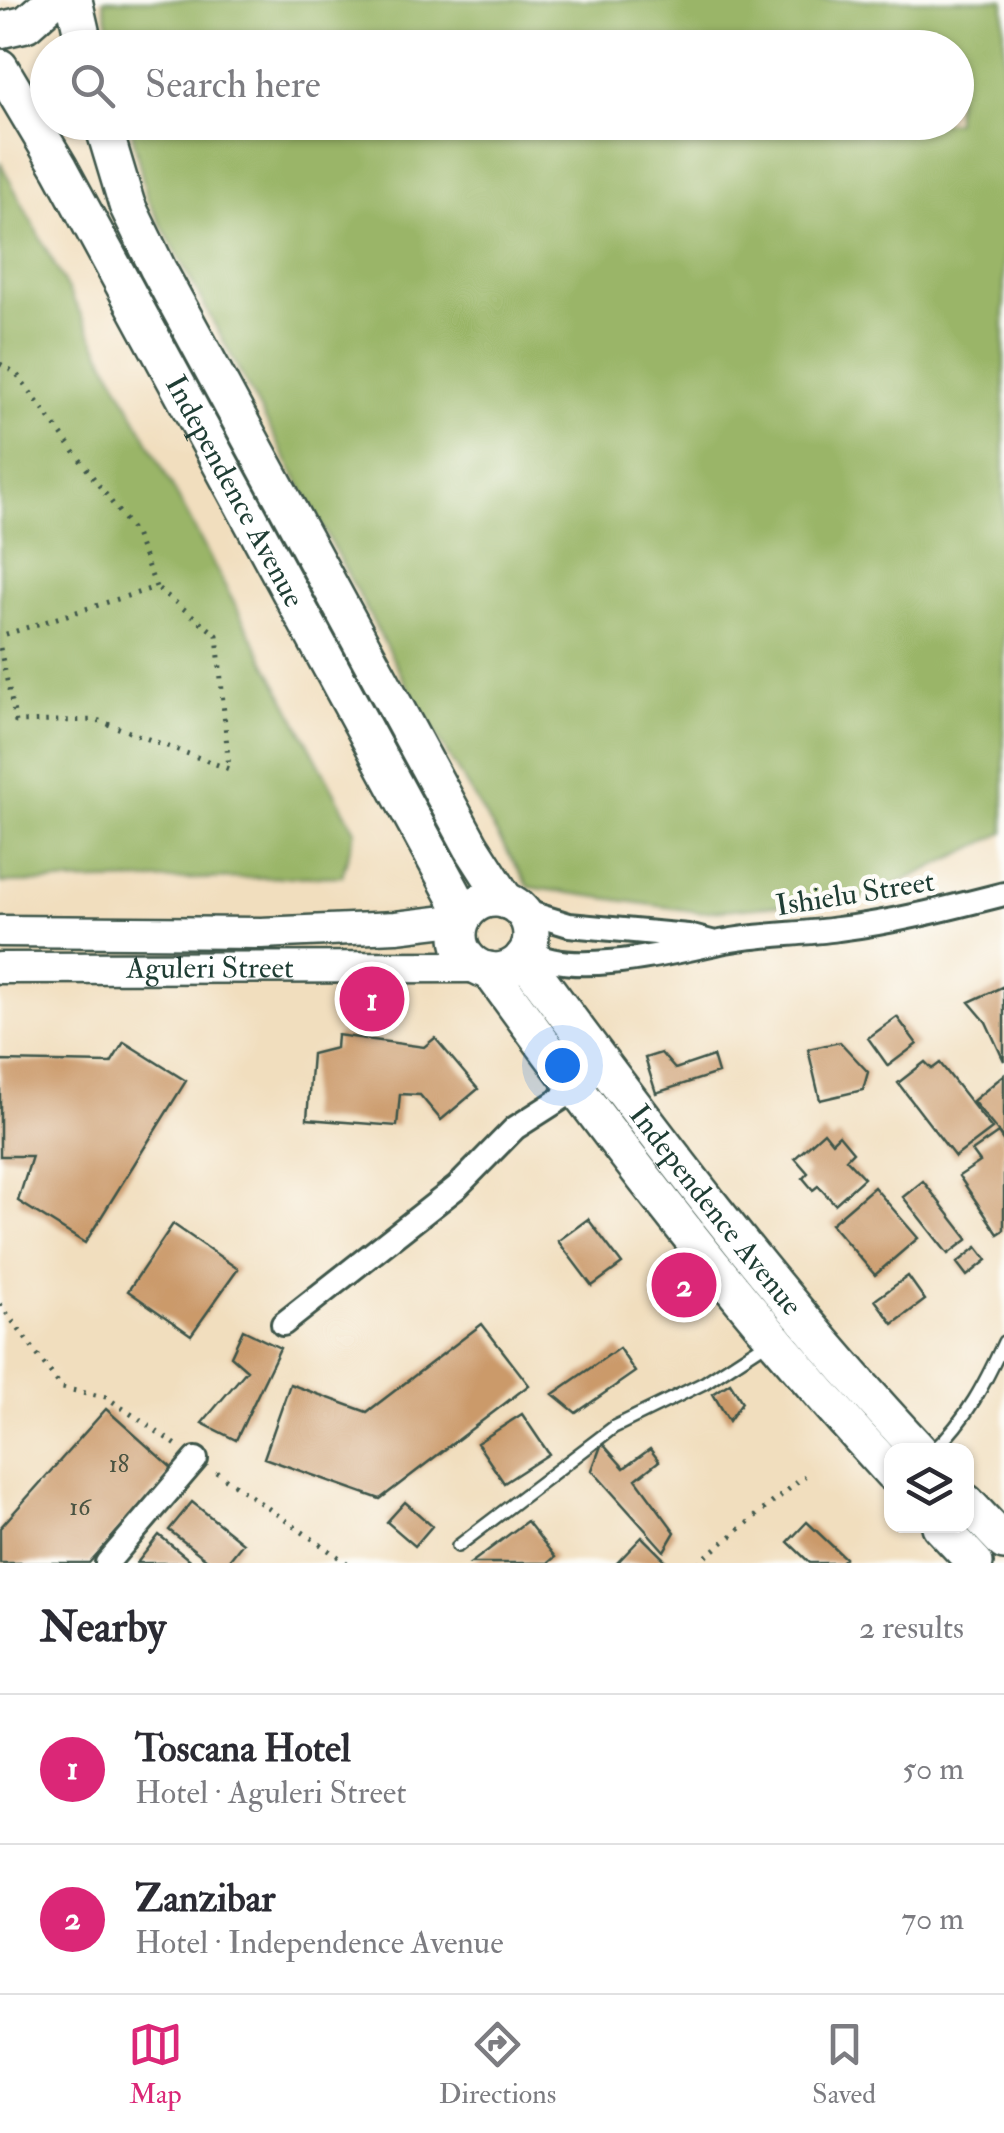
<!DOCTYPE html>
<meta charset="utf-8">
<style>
body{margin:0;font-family:"IM FELL Double Pica",serif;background:#f2f2f3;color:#2b2b33}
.controls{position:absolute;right:30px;bottom:30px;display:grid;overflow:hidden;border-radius:20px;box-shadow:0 2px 8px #0004}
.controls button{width:90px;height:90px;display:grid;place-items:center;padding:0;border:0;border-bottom:2px solid #e1e1e2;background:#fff;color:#2b2b33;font:50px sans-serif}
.you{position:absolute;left:562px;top:1065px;width:35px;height:35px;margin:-25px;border:8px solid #fff;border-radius:50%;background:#1a73e8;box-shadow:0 0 0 15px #1a73e833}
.badge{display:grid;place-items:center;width:65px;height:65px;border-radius:50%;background:#db2777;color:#fff;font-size:32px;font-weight:700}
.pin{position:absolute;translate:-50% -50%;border:5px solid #fff;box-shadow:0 2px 10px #0006}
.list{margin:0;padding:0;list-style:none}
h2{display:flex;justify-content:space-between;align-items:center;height:130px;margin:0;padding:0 40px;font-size:42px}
h2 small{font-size:32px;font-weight:400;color:#7c7c81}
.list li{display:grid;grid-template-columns:65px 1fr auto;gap:30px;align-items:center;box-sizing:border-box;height:150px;padding:0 40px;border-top:2px solid #e1e1e2}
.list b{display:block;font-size:38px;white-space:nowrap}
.list p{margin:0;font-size:32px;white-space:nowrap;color:#7c7c81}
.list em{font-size:32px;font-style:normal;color:#7c7c81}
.icon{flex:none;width:55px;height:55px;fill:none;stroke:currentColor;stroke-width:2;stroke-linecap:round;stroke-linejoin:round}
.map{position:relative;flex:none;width:1004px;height:1563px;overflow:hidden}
.search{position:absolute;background:#fff;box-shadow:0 2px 8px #0004;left:30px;right:30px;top:30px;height:110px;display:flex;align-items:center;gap:25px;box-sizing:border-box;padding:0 35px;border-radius:55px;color:#7c7c81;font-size:38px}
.sheet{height:430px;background:#fff}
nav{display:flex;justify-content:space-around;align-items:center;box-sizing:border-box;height:140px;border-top:2px solid #e1e1e2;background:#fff;font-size:28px;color:#7c7c81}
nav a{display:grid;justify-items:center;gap:5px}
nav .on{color:#db2777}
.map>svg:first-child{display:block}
.forest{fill:#9ab567;stroke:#5c794e;stroke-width:2.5}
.building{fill:#cb9a6b}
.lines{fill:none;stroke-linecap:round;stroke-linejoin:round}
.service-casing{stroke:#3e5549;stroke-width:16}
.minor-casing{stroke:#3e5549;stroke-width:28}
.secondary-casing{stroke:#3e5549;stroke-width:35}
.primary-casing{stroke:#3e5549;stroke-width:40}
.path{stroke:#3e5549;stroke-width:5;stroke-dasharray:2.5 8;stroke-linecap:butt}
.service{stroke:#fff;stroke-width:11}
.minor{stroke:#fff;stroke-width:22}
.secondary{stroke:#fff;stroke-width:30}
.primary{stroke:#fff;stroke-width:35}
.labels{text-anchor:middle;stroke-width:9;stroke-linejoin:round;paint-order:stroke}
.number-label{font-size:25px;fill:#4a5442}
.street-label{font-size:30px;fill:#1f3d34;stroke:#fdfcf7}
</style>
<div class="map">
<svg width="1004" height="1563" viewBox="0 0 1004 1563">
<rect width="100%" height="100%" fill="#fdfcf7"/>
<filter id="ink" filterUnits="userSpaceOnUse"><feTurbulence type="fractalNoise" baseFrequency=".01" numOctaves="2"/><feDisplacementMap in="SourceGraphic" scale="20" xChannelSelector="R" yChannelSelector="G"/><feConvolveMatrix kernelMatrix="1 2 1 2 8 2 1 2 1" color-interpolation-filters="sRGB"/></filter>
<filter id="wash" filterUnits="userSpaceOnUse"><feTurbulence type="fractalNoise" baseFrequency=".0048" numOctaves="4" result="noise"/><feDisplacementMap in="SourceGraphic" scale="40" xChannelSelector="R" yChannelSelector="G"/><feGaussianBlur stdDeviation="2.25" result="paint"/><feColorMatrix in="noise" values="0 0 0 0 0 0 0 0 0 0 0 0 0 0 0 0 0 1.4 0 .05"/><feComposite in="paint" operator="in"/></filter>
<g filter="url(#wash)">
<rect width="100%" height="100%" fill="#f1debe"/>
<path class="forest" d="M103,0H1004V833L870,897L700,912L529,887L418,706L147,198L130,123L956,122V48L113,47Z
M0,162L355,831L342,876L0,883Z"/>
<g id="blocks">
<path class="building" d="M1004,986V1061L986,1022L969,1002Z
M897,1017L917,1044L888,1066L868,1038Z
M337,1035L424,1047L435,1038L478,1089L441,1120L420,1095L400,1094L397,1126L307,1119L312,1054L336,1048Z
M124,1042L186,1081L85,1243L18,1201L32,1156H0V1061L111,1063Z
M840,1042L868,1072L863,1090L820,1100L808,1049Z
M661,1053L675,1069L713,1056L718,1073L656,1093L645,1058Z
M925,1062L932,1069L940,1063L992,1129L955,1157L898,1083Z
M1004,1075V1139L973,1101Z
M824,1132L832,1142L839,1135L853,1152L846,1159L864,1178L835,1204L818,1186L813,1190L803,1178L808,1173L795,1158Z
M998,1133L1004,1142V1230L998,1234L959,1176L980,1162L972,1151Z
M923,1181L968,1239L948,1254L903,1197Z
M874,1187L918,1238L875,1275L831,1224Z
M588,1219L622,1264L592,1286L558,1241Z
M173,1224L238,1269L191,1335L128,1291Z
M977,1247L987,1260L967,1276L957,1263Z
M908,1276L925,1300L893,1324L875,1300Z
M482,1324L529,1385L380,1499L264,1458L290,1384L367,1412Z
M243,1330L280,1348L236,1440L202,1423L247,1370L231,1356Z
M619,1348L635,1372L576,1413L553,1394Z
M730,1383L742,1402L729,1421L713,1394Z
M106,1409L173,1469L89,1563H0V1528Z
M522,1414L549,1454L504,1483L477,1443Z
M602,1443L624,1468L650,1449L659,1461L636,1479L675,1532L664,1551L592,1470Z
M192,1502L243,1543L227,1563H211L169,1530Z
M405,1502L432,1526L415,1546L387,1522Z
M527,1521L555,1557L548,1563H471Z
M807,1522L845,1558L840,1563H810L788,1542Z
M159,1535L193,1563H137Z
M642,1537L668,1563H617Z"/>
</g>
</g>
<g filter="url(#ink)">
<use href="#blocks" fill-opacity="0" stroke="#3e5549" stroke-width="2.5"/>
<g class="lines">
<g class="service-casing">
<path id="service" d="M934,1450C967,1419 985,1383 1004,1342
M458,1546L614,1427L704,1383L770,1340"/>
</g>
<g class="minor-casing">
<path id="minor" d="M520,910L569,925L688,936L715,943
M528,950C566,979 671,953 716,943C755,934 798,935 838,929C895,922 949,908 1004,894
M283,1324L457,1187L515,1128L587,1082
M107,1563L196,1459"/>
</g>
<g class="secondary-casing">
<g id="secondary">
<path d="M0,931L261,933L396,927L463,919"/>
<path id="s1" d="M0,968L479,967"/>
</g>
</g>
<g class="primary-casing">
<g id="primary">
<path d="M74,0L85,48"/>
<path d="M0,30L26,24L53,0"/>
<path id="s2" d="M0,67L60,168L465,915"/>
<path d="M102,122L127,205L158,269L471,846L506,901"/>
<circle cx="495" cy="935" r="36"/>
<path id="s3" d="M523,957C649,1127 775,1296 919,1450"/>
<path d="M489,970C616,1145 745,1314 892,1473"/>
<path d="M966,1502L1004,1542"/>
<path d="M940,1526L975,1563"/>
</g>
</g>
<path class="path" d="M0,364L16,373L135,534L156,587L0,636
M0,648L16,722L97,720L229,769L217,635L156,587
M0,1304L62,1388L106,1397L178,1446
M216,1472L347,1563
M698,1563L805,1476"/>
<use href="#service" class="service"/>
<use href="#minor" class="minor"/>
<use href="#secondary" class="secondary"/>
<use href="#primary" class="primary"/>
</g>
</g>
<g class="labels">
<g class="number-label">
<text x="119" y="1472">18</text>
<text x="80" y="1515">16</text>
</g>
<g class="street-label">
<text dy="10" stroke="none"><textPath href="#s2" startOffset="485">Independence Avenue</textPath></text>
<text transform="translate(855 893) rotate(-9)" y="10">Ishielu Street</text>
<text dy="10" stroke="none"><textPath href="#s1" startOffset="210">Aguleri Street</textPath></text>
<text dy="10" stroke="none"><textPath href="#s3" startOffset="318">Independence Avenue</textPath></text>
</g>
</g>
</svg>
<div class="controls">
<button><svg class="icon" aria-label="layers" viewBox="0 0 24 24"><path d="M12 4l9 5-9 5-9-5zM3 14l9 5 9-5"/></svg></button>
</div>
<div class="you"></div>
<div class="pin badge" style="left:372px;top:999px">1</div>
<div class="pin badge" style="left:684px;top:1285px">2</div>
<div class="search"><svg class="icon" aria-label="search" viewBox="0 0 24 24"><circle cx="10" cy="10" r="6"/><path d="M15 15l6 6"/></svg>Search here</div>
</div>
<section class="sheet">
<h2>Nearby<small>2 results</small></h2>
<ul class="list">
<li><span class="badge">1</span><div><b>Toscana Hotel</b><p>Hotel · Aguleri Street</p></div><em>50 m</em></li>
<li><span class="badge">2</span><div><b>Zanzibar</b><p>Hotel · Independence Avenue</p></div><em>70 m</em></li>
</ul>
</section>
<nav>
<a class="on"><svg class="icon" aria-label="map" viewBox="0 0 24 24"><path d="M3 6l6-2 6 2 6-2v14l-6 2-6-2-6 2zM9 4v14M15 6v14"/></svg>Map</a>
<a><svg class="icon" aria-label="directions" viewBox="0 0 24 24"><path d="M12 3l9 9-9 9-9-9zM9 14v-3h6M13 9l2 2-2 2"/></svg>Directions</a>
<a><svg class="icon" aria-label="saved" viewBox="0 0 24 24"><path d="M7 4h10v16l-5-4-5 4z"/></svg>Saved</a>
</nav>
